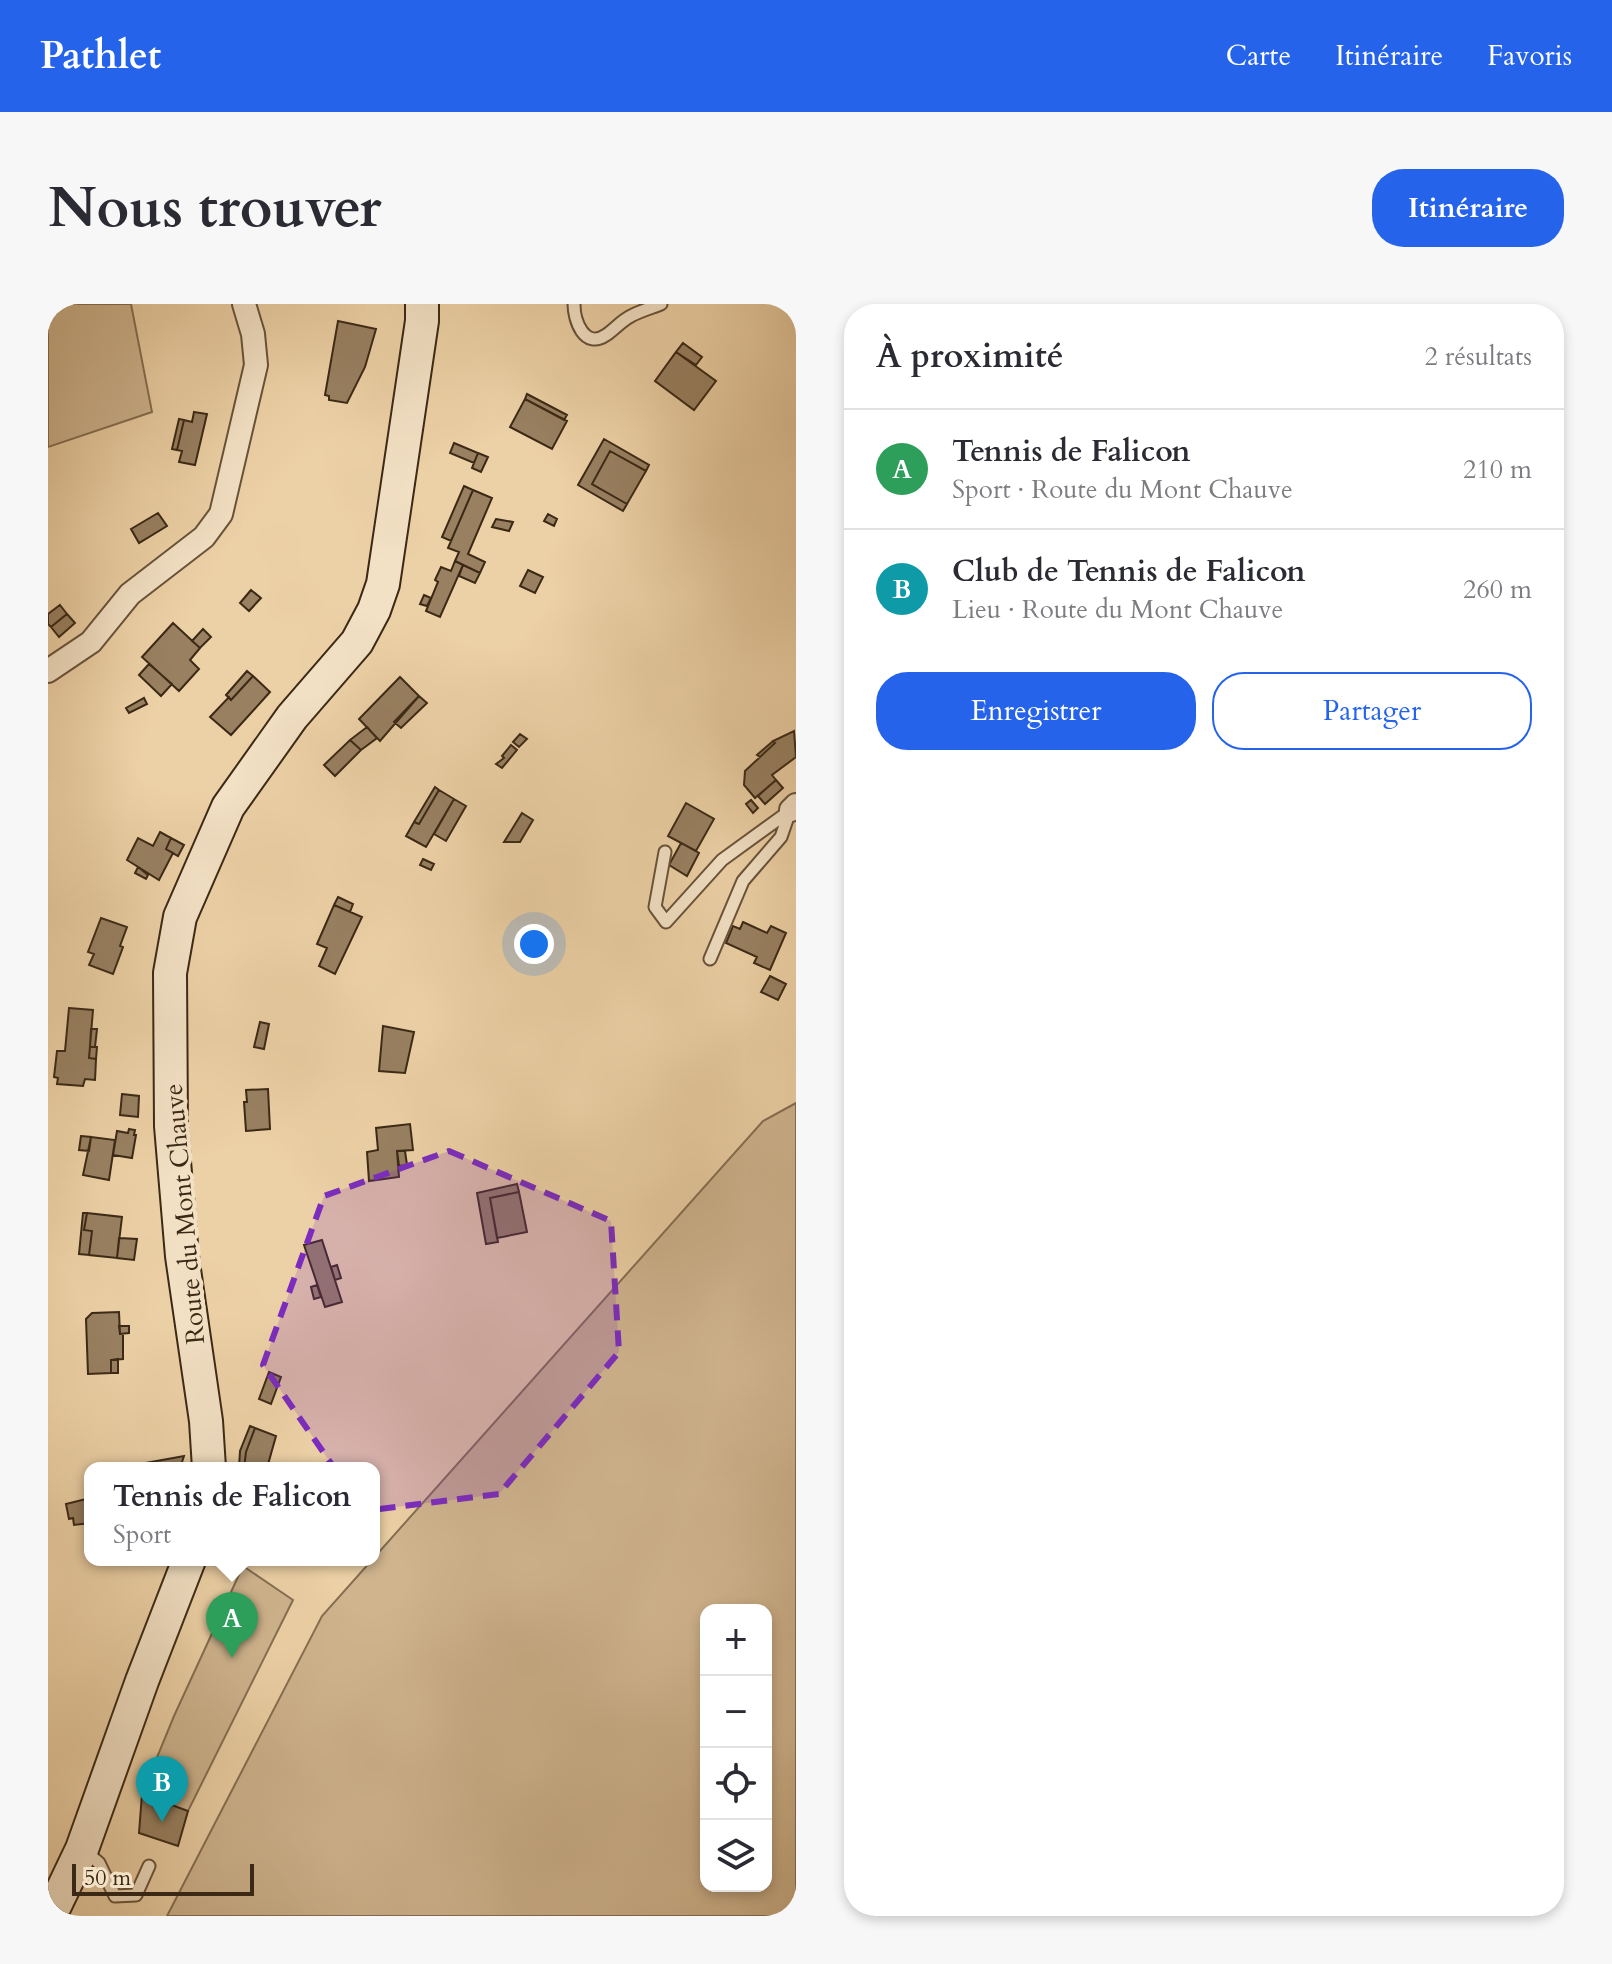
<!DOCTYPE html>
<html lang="fr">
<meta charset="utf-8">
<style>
body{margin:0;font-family:Cardo,serif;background:#f7f7f7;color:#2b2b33}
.controls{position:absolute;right:24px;bottom:24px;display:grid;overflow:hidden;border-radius:16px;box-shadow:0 4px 12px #0003}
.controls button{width:72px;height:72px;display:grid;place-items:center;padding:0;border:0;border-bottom:2px solid #e1e1e2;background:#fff;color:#2b2b33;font:40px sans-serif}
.scale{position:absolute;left:24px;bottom:20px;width:182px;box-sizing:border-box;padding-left:8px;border:4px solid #3b2916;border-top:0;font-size:22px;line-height:28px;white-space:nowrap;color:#3b2916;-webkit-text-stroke:6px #f3e1c5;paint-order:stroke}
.you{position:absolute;left:486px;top:640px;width:28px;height:28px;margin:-20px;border:6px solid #fff;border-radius:50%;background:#1a73e8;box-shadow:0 0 0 12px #1a73e833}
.badge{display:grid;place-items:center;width:52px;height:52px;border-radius:50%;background:#2563eb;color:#fff;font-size:26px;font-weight:700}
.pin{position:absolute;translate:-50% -66px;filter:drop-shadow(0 2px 4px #0008)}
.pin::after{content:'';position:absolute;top:42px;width:28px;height:24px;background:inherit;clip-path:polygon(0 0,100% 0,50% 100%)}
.popup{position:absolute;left:36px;top:1158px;width:296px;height:104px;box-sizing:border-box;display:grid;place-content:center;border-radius:16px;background:#fff;filter:drop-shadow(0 2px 6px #0005);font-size:26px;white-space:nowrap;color:#7c7c81}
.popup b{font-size:30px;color:#2b2b33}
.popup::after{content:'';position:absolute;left:50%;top:100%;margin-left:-16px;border:16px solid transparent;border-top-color:#fff}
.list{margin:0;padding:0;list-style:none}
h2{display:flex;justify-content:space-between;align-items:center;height:104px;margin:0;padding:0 32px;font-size:34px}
h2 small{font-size:26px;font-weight:400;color:#7c7c81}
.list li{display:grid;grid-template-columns:52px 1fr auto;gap:24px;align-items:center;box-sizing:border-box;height:120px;padding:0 32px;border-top:2px solid #e1e1e2}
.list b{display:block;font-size:30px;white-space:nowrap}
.list p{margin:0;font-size:26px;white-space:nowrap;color:#7c7c81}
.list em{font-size:26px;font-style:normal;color:#7c7c81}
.actions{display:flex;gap:16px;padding:24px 32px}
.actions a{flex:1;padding:18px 0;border:2px solid #2563eb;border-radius:32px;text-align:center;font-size:28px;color:#2563eb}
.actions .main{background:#2563eb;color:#fff}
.icon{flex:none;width:44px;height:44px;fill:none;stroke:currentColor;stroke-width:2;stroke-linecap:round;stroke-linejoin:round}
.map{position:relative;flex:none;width:748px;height:1612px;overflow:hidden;border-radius:32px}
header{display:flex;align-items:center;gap:48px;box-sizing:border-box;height:112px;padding:0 40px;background:#2563eb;color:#fff}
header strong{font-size:38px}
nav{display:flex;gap:44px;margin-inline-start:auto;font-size:28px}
.intro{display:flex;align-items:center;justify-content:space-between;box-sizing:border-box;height:192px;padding:0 48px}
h1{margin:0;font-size:56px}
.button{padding:20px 36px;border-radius:32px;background:#2563eb;color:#fff;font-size:28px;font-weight:700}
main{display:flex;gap:48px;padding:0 48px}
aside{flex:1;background:#fff;border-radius:32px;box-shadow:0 4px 12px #0003}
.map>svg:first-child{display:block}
.green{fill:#cfb48e;stroke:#856e52;stroke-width:2;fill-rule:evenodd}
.building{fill:#988061;stroke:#3b2916;stroke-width:2}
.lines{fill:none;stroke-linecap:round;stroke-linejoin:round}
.lane-casing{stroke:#68533a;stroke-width:15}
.street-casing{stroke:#68533a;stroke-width:26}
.secondary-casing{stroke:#3b2916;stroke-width:36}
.lane{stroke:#f3e1c5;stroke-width:11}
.street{stroke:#f3e1c5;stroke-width:22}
.secondary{stroke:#f3e1c5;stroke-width:32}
.marked{fill:#7b2cbf;fill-opacity:0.2;stroke:#7b2cbf;stroke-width:6;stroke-dasharray:16 10;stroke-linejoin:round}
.labels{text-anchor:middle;stroke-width:8;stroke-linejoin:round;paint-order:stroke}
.street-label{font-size:26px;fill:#3b2916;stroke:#f3e1c5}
</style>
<header>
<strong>Pathlet</strong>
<nav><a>Carte</a><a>Itinéraire</a><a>Favoris</a></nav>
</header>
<div class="intro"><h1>Nous trouver</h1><a class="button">Itinéraire</a></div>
<main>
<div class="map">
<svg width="748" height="1612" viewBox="0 0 748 1612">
<rect width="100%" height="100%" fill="#edd1a6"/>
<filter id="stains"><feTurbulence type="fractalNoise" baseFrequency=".0025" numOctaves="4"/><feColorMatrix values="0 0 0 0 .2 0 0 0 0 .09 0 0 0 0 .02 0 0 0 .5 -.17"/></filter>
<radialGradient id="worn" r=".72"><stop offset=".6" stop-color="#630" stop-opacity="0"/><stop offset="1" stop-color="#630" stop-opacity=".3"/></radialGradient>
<path class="green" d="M0,0H83L104,108L0,143Z
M748,799V1612H119L274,1312L715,817ZM718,1306V1582H658V1306Z
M195,1262L245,1296L140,1507L94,1490L126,1412Z"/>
<path class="building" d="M290,17L328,25L317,63L299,99L281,96V92L277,91Z
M635,39L654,53L648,61L628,48Z
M628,48L668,77L646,106L607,77Z
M479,90L519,111L516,116L477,95Z
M477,95L519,117L504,145L462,123Z
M146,108L159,110L147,161L131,158L134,147L129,146L136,116L144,118Z
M131,115L136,116L129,146L124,145Z
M556,135L601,161L598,167L562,147L544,180L579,200L575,207L530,181Z
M406,139L430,149L426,159L402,149Z
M562,147L598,167L579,200L544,180Z
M430,149L440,153L433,168L424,164Z
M416,182L425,186L403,237L394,233Z
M425,186L444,194L420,250L437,258L432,269L407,257L411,248L400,244Z
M110,209L119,222L91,239L83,225Z
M500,210L509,215L506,222L496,217Z
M448,215L465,218L461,227L444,223Z
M407,257L415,261L392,313L378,307L390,278L387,276L393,263L403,267Z
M415,261L432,269L427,279L411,272Z
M480,266L495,273L487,289L472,282Z
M203,286L213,294L201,307L192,299Z
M376,291L383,294L379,302L372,300Z
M12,301L19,310L3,323L0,320V310Z
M19,310L27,319L11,333L3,323Z
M125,319L152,344L142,356L151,365L131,387L94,353Z
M155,325L163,333L152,344L144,337Z
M101,360L124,380L113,392L91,371Z
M199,367L205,372L183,396L178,391Z
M205,372L222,388L183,431L162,413L181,393L183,396Z
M352,373L371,392L332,437L311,415Z
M371,392L379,399L353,424L346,418Z
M96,394L99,400L81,409L78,404Z
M319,423L329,434L313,446L302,436Z
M746,427L748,453L724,471L728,476L707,494L696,481L697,467L727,439L725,437Z
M472,430L479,435L471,443L465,438Z
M302,436L313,446L287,472L276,461Z
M725,437L727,439L712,453L709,451Z
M463,441L469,446L454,464L448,460L456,454L454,452Z
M728,476L735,484L717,500L710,492Z
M387,483L391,486L371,520L366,518Z
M391,486L406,495L378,543L358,532L366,518L371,520Z
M406,495L418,502L398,537L386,530Z
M703,496L710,504L705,509L698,500Z
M638,499L666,515L648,547L620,532Z
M474,509L485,516L472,538H456Z
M112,528L123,534L118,545L125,549L111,576L79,556L90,534L105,542Z
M123,534L136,541L130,552L118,545Z
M633,539L651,549L639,572L621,561Z
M375,555L386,560L383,566L372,561Z
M90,563L100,571L98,575L87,569Z
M290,593L305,600L302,608L286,601Z
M286,601L314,613L287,670L271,662L279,644L269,640Z
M53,614L79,623L72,642L75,643L65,670L41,661L46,650L40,648Z
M695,618L719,629L723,622L738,629L722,666L706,659L709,653L678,639L685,622L692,625Z
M722,672L738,680L730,696L713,688Z
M21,704L45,706L41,754L48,755L47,776L37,775L35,782L9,780L10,774L6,773L9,747H17Z
M212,718L221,720L216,745L206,743Z
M335,722L366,728L357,769L331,767Z
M43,725H49L47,743H42Z
M42,743H49L48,755L41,754Z
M220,785L222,825L198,827L196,798H199L198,786Z
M74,790L91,792L90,813L72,811Z
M362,820L365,846L349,847L351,873L321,877L319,848L330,846L328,824Z
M81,825L87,826L86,831H88L84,854L65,851L69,827L80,829Z
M33,832L43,833L41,847L31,846Z
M43,833L67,836L61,876L35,871Z
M349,847H357L359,861L351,862Z
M469,880L471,888L442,894L450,938L438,940L429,889Z
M471,888L479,928L449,934L442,894Z
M35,909H39L36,926L44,927L41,951L31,950Z
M39,909L74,913L69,954L41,951L44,927L36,926Z
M71,934L89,935L86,956L69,954Z
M274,936L294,998L277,1003L256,941Z
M289,961L293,974L287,976L283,963Z
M269,981L273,993L266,995L263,983Z
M71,1008L72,1030H75V1055L63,1056V1069L40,1070L38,1015L44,1009Z
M71,1022H81V1029L72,1030Z
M70,1055V1069H63V1056Z
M221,1068L233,1073L223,1100L211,1095Z
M202,1122L207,1124L198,1148L196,1164H191L192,1147Z
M207,1124L228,1132L219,1164H196L198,1148Z
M136,1152L132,1164H103L98,1159Z
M42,1194V1219L26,1221L25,1214L21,1215L18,1200Z
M94,1490L140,1507L130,1542L91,1529Z"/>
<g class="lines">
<g class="lane-casing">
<path id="lane" d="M526,0C526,16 536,46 558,31C567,25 573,17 583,12C592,7 603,4 613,0
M617,548L607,603L618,618L674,556L743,506
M662,655L695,577L733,533L742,507
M37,1547L51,1559L67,1592L88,1591L101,1562"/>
</g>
<g class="street-casing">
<path id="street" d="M0,367L43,338L82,290L156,233L173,210L208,61L205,30L196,0
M743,506L748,501"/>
</g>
<g class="secondary-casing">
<path id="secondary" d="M161,1164L158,1117L134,952L123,822L122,669L132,613L180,503L244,413L309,338L326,306L335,280L374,17V0
M2,1612L34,1545L94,1377L141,1256"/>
</g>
<use href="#lane" class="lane"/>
<use href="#street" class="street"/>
<use href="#secondary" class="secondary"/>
</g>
<path class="marked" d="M401,847L563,917L571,1048L451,1190L316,1207L215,1061L276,892Z"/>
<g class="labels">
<g class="street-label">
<text transform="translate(136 910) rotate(-95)" y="9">Route du Mont Chauve</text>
</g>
</g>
<rect width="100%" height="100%" filter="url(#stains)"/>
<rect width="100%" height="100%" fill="url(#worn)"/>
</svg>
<div class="controls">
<button>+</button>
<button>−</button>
<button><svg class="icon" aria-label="locate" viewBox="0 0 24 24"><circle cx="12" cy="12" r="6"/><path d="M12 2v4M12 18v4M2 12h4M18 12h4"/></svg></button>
<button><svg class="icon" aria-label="layers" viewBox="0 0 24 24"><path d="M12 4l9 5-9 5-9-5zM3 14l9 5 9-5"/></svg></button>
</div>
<div class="scale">50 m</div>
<div class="you"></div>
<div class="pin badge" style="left:184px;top:1354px;background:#2e9e5b">A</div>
<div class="popup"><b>Tennis de Falicon</b>Sport</div>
<div class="pin badge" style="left:114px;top:1518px;background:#0f9aa8">B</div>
</div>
<aside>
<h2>À proximité<small>2 résultats</small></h2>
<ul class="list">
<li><span class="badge" style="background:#2e9e5b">A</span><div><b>Tennis de Falicon</b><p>Sport · Route du Mont Chauve</p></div><em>210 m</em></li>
<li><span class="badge" style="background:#0f9aa8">B</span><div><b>Club de Tennis de Falicon</b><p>Lieu · Route du Mont Chauve</p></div><em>260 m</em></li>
</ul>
<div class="actions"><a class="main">Enregistrer</a><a>Partager</a></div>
</aside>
</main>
